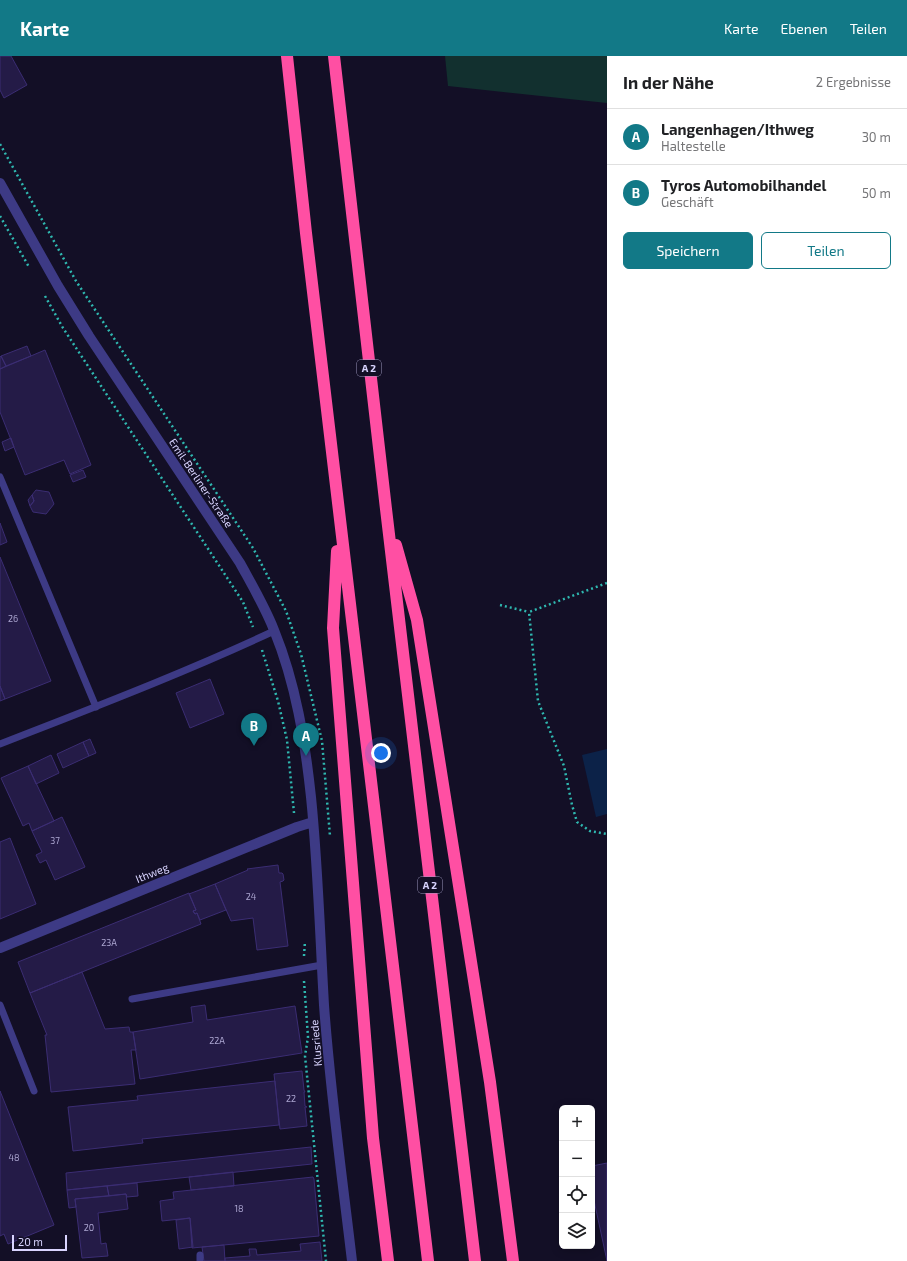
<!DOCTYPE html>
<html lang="de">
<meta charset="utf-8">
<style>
body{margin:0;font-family:"Exo 2",sans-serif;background:#f2f2f2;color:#202124}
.controls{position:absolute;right:12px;bottom:12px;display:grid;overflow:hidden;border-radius:6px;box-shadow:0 2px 10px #0003}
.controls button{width:36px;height:36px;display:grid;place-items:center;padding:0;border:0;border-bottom:1px solid #e0e0e0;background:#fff;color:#202124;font:20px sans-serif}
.scale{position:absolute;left:12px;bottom:10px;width:55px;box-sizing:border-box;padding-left:4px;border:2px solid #d9d4ff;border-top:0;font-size:11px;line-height:14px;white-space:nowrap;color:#d9d4ff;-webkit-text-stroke:3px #130f26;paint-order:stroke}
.you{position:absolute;left:381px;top:697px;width:14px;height:14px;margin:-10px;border:3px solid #fff;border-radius:50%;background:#1a73e8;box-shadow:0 0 0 6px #1a73e833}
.badge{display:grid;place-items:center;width:26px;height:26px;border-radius:50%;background:#127987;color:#fff;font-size:13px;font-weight:700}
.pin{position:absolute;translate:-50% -33px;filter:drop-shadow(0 1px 2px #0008)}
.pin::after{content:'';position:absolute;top:21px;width:14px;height:12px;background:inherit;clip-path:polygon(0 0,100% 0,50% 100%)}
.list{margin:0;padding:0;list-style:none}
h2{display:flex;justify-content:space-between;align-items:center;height:52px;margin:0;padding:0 16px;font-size:17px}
h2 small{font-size:13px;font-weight:400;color:#757577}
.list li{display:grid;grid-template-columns:26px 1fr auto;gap:12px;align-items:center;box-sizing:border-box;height:56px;padding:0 16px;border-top:1px solid #e0e0e0}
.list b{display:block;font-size:15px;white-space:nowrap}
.list p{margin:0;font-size:13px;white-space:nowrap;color:#757577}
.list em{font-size:13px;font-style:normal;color:#757577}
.actions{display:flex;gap:8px;padding:12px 16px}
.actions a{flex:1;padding:9px 0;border:1px solid #127987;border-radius:6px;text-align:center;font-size:14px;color:#127987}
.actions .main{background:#127987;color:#fff}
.icon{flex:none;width:22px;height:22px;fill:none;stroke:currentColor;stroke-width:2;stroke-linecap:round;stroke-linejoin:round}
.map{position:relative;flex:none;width:607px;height:1205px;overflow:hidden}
header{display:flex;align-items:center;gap:24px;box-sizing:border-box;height:56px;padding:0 20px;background:#127987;color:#fff}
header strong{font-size:19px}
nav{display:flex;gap:22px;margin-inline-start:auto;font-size:14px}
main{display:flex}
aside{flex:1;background:#fff}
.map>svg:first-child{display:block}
.green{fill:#12302f}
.water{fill:#0c2248}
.building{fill:#241b47;stroke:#3b2d73}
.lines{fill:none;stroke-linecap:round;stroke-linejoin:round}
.path{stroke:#2fb8b0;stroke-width:2.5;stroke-dasharray:2 3;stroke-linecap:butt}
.lane{stroke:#3d3a85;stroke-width:7}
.street{stroke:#3d3a85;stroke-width:10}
.highway{stroke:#ff4fa3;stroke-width:12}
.labels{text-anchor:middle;stroke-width:3;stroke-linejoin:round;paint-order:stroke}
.number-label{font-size:9px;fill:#aca6d1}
.shield{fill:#130f26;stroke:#9e99be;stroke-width:1}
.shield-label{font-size:10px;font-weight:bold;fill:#d9d4ff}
.street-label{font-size:11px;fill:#d9d4ff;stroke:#130f26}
</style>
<header>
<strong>Karte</strong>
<nav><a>Karte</a><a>Ebenen</a><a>Teilen</a></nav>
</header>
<main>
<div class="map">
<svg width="607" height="1205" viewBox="0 0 607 1205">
<rect width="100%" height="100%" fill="#130f26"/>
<path class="green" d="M445,0H607V47L448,30Z"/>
<path class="water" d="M607,693V758L596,761L582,699Z"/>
<path class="building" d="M0,0H11L27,29L4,42L0,34Z
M27,290L31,300L6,310L1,300Z
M45,294L91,409L70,418L64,404L25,419L0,356V313Z
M1,300L6,310L0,313V301Z
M11,382L14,391L5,395L2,386Z
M83,414L86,421L73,426L70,419Z
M36,434L49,436L54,448L46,458L33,456L30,450L34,445L32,439Z
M32,439L34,445L30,450L28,444Z
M0,467L7,486L0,489Z
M0,501L51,625L5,643L0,630Z
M210,623L224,658L190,672L176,637Z
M0,630L5,643L0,645Z
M90,683L96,697L89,700L83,686Z
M83,686L89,700L63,712L57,698Z
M51,699L59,717L36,728L28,710Z
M28,710L54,765L32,775L29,767L23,770L1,722Z
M62,761L85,811L55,824L46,804L40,807L36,799L42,796L32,775Z
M10,782L36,848L0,863V786Z
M278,809L279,817H282L283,818L284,824L283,825L280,826L288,890L257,894L253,862L231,865L215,828L248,814L247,813Z
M215,828L226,854L200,864L197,857L195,858L193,855L196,854L189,838Z
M189,837L196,854L193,855L195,858L197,857L201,868L30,937L18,906Z
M82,916L105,973L129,971L130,976H133L136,994H131L135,1028L51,1036L45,979H47L30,937Z
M205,949L207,964L295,950L302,997L140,1023L133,976L193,966L191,951Z
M302,1015L304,1034L305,1036H304L305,1050L307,1051H305L307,1070L280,1073L274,1018Z
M275,1025L279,1069L142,1083L143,1087L73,1095L68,1051L138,1044L137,1040Z
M0,1035L54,1169L8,1188L4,1178L0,1180Z
M311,1091L312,1108L67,1134L66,1117Z
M607,1107V1205L592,1135V1110Z
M233,1116L234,1130L191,1134L189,1121Z
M313,1121L314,1123L319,1180L192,1192L190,1162L162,1165L160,1145L174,1143L173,1136Z
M137,1127L138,1140L127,1141L126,1138L109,1140L107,1130Z
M107,1130L109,1140L75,1143L76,1151L69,1152L67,1134Z
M126,1138L128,1153L98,1157L101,1188L106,1187L108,1200L82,1202L75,1143Z
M190,1162L193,1191L179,1193L176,1164Z
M320,1186L322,1205H225V1202L250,1200L249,1193H256L257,1199L301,1195L300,1188Z
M224,1189L225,1205H204L202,1191Z"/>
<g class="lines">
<path class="path" d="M0,88L76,225L253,492L286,555L301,598L322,685L330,780
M0,160L29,211
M45,240L63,272L243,546L253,571
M607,527L529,556L538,645L564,710L572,749L577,766L590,775L607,778
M500,549L529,556
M262,594L278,645L287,684L294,757
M304,900L305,885
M304,925L308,981L305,1000L326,1205"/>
<path class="lane" d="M0,421L96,651
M0,688C92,652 184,617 274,575
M132,943L322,909
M0,949L34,1035
M200,1199V1205"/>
<path class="street" d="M0,127L58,230L89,280L240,507C252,529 265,551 274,574C296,628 305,685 311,741C318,810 320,880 324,949C330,1034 342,1120 352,1205
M0,892L297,771L313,766"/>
<path class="highway" d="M287,0L306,177L428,1205
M334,0L386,453L475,1205
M396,489L417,564L490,1026L513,1205
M337,495L333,572L373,1082L388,1205"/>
</g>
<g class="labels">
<g class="number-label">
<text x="13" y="566">26</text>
<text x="55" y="788">37</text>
<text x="251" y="844">24</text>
<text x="109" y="890">23A</text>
<text x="217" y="988">22A</text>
<text x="291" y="1046">22</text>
<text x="14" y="1105">48</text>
<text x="239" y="1156">18</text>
<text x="89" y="1175">20</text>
</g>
<g class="shield">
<rect x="357" y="304" width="24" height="16" rx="3"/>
<rect x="418" y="821" width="24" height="16" rx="3"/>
</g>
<g class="shield-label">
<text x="369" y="316">A 2</text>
<text x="430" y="833">A 2</text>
</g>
<g class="street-label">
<text transform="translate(201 427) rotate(56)" y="4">Emil-Berliner-Straße</text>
<text transform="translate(152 817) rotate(-22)" y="4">Ithweg</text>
<text transform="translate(316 987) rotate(-95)" y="4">Klusriede</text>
</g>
</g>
</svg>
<div class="controls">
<button>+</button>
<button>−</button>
<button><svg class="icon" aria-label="locate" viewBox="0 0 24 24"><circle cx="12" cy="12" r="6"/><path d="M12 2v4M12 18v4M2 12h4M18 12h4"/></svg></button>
<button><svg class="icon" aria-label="layers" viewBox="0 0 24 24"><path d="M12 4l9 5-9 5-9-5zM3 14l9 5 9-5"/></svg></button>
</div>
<div class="scale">20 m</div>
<div class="you"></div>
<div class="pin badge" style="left:306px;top:700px">A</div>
<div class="pin badge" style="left:254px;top:690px">B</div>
</div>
<aside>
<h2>In der Nähe<small>2 Ergebnisse</small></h2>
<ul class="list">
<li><span class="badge">A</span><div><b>Langenhagen/Ithweg</b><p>Haltestelle</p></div><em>30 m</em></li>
<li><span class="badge">B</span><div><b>Tyros Automobilhandel</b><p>Geschäft</p></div><em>50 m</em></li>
</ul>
<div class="actions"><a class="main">Speichern</a><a>Teilen</a></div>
</aside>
</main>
